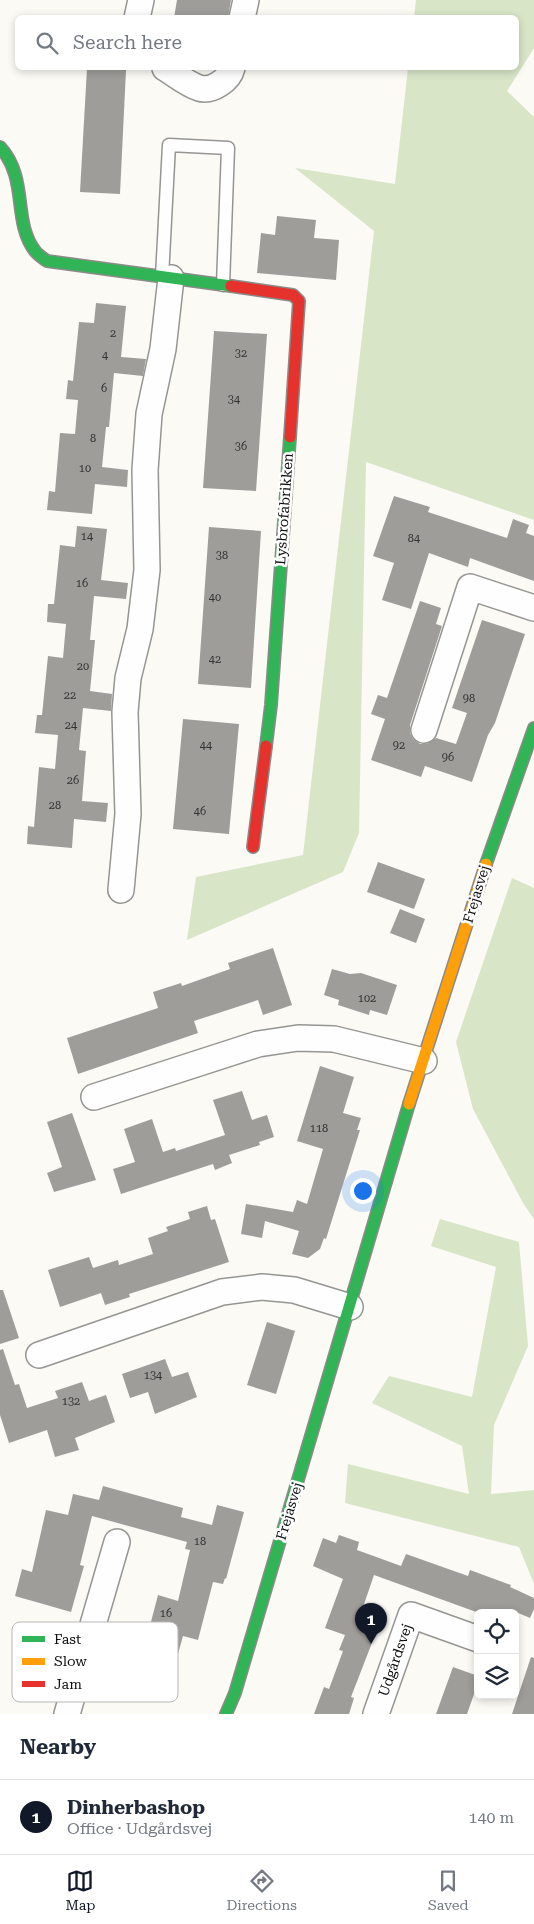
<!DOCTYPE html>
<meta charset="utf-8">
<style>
body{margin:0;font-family:"Roboto Serif",serif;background:#f6f6f7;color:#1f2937}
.controls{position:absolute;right:15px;bottom:15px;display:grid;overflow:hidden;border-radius:8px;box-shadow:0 2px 8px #0003}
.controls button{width:45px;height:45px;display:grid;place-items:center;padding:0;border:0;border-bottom:1px solid #e0e1e3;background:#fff;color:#1f2937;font:25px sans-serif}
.you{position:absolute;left:362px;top:1190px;width:18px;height:18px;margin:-12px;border:4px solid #fff;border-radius:50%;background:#1a73e8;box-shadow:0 0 0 8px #1a73e833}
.badge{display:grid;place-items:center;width:32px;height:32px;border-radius:50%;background:#111827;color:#fff;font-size:16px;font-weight:700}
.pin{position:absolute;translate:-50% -41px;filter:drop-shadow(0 1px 2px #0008)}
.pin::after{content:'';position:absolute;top:26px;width:18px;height:15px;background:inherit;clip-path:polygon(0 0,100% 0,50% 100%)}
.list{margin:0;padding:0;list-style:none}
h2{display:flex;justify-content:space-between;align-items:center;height:65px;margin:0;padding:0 20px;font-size:21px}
h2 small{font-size:16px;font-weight:400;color:#747a83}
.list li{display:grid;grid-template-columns:32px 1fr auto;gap:15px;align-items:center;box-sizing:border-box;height:75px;padding:0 20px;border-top:1px solid #e0e1e3}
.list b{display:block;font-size:19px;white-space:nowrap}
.list p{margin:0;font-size:16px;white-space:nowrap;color:#747a83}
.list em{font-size:16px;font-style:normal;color:#747a83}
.icon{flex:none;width:28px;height:28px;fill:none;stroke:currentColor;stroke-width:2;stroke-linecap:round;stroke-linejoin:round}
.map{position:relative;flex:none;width:534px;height:1714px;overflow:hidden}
.search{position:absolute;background:#fff;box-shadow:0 2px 8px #0003;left:15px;right:15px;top:15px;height:55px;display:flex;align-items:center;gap:12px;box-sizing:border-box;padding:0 18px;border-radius:8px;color:#747a83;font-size:19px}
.sheet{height:140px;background:#fff}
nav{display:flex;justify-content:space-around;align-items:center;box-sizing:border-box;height:70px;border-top:1px solid #e0e1e3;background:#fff;font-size:14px;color:#747a83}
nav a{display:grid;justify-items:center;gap:2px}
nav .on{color:#111827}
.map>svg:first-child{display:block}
.forest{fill:#d8e5c7}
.building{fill:#9f9d9a}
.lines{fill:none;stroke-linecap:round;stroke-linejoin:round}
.lane-casing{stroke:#959593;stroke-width:15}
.street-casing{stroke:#959593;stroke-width:28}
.fast-casing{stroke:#8c8b89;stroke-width:14}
.slow-casing{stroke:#8c8b89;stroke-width:14}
.jam-casing{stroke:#8c8b89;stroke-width:14}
.lane{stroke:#fefefe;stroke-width:12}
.street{stroke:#fefefe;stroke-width:25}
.fast{stroke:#30b455;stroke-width:11}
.slow{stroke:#ff9f0a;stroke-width:11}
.jam{stroke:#e5322d;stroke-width:11}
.labels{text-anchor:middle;stroke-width:5;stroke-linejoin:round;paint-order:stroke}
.number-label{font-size:11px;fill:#333232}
.street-label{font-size:14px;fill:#0f0f0f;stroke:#fff}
.key{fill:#fff;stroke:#b7b7b7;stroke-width:1}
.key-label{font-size:14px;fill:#0f0f0f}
</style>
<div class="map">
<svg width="534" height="1714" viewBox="0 0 534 1714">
<rect width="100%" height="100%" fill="#fbfaf5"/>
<path class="forest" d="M416,0H534V48L507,91L534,117V520L366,462L359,833L343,872L187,940L196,877L303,855L374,231L295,168L395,184L408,68H516V18L414,17Z
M512,878L534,888V1219L523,1203L473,1109L456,1042Z
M440,1219L519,1242L528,1346L494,1425L491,1494L534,1490V1584L519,1547L345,1503L348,1464L469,1494L462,1446L372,1403L389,1376L472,1397L496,1267L431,1246Z"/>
<path class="building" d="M177,0H231L228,18H174Z
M87,68L126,70L120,194L80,192Z
M277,216L316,220L314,238L339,240L336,280L257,273L261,233L275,235Z
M96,303L126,306L121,357L146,359L143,376L114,373L109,427H106L102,467L128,470L127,487L95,484L92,514L47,510L49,491L55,492L60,433L75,434L78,400L66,399L68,380L73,381L79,322L94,323Z
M214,331L267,334L256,491L203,488Z
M394,496L430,507L428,512L507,538L513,519L529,525L526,533L534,536V581L470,558L468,567L429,553L411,609L382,600L394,563L373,556Z
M77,526L107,529L101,580L128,583L126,599L94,596L90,640H95L90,691L112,694L111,711L83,708L79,750L86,751L82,801L108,803L106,822L74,819L72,848L27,844L28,826L34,827L39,767L55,769L58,735L35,733L37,715H42L48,656L63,658L66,624L47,622L48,604H54L60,545L75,547Z
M209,527L261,531L251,688L198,684Z
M420,601L441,608L436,624L442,626L410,725V733L413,739L420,744H427L436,738L456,744L467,713L452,708L482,620L525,634L495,723L488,735L472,782L425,766L421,777L371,760L385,719L371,714L378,695L387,698Z
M183,719L239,724L229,834L173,829Z
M378,862L425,879L414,909L367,892Z
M400,909L425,919L416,943L390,933Z
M273,948L292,1005L263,1015L258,1000L194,1021L198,1033L78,1074L67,1038L158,1008L153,992L181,983L182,986L230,969L228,963Z
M332,969L350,974L361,973L397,985L387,1015L370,1010L369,1015L338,1005L339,1000L324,995Z
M320,1066L354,1077L343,1113L361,1118L357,1130H360L326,1239L324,1238L320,1249L308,1258L292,1254L299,1231L265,1221L262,1238L241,1234L246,1204L293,1212L297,1200L307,1204L323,1149L297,1141Z
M242,1091L252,1120L267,1115L274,1137L259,1142L260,1145L229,1155L232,1163L215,1170L213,1164L121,1194L113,1169L135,1162L124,1129L152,1119L163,1152L175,1148L176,1151L225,1135L213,1100Z
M72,1113L96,1180L54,1192L47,1173L62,1167L47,1122Z
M207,1206L211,1220L215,1219L229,1262L129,1294L130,1297L105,1305L101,1293L60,1307L48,1270L89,1257L93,1268L118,1260L119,1265L153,1254L148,1238L168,1231L166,1227L190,1219L188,1212Z
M0,1290H3L19,1338L0,1344Z
M267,1322L295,1331L276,1394L247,1385Z
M3,1349L15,1385L19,1384L27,1408L58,1398L55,1391L82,1382L89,1401L106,1395L115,1422L75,1438L79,1450L55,1457L47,1430L9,1443L0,1415V1350Z
M165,1359L172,1377L188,1372L197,1397L155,1414L148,1392L130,1398L122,1374Z
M103,1486L183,1508L181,1517L212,1525L217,1505L244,1512L226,1579L225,1578L223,1584L213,1582L198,1640L183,1636L169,1686L120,1672L132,1633L147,1637L158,1595L178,1601L190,1550L185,1549L187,1542L92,1516L80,1565L84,1566L71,1612L15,1596L22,1569L32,1572L46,1510L68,1515L73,1494L99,1500Z
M339,1535L359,1542L357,1550L401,1566L406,1554L468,1576L470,1570L511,1585L510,1587L534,1598V1609L530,1618L516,1612L479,1613L374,1575L362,1610L382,1617L351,1697L354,1698L349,1714H314L324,1687L329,1689L343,1651L339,1650L345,1635L325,1628L343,1579L313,1566L323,1538L336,1543Z
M531,1657L534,1658V1714H512Z
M453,1667L478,1676V1683L467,1714H436Z"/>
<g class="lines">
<g class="lane-casing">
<path id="lane" d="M162,277L169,145L228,148L223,285"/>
</g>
<g class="street-casing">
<path id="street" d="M137,18L141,0
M242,18L246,0
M165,68C175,74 187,84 199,88C212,92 229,80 232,68
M424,730L470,587L534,608
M121,890L128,814L125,712L128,678L140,629L147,570L145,470L149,414L163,349L171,278
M94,1097L258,1044L298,1038L334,1039L424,1061
M39,1355L222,1292L262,1287L294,1290L350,1307
M67,1714L117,1542
M376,1714L411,1615L478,1639"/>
</g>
<g class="fast-casing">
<path id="fast" d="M0,147C29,179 12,221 35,251C38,255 43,258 47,261L231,286
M266,746L271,705L290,437
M486,864L534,728
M226,1714L235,1693L409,1104"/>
</g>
<g class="slow-casing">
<path id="slow" d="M409,1104L486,864"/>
</g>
<g class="jam-casing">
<path id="jam" d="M231,286L293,295L299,301L290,437
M253,847L266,746"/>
</g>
<use href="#lane" class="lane"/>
<use href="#street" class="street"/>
<use href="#fast" class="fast"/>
<use href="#slow" class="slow"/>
<use href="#jam" class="jam"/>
</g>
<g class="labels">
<g class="number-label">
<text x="113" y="337">2</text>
<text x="241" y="357">32</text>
<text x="105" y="359">4</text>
<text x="104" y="392">6</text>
<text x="234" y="403">34</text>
<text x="93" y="442">8</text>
<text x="241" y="450">36</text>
<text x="85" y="472">10</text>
<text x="87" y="540">14</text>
<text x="414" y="542">84</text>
<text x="222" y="559">38</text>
<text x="82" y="587">16</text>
<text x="215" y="601">40</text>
<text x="215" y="663">42</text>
<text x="83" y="670">20</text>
<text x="70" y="699">22</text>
<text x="469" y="702">98</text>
<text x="71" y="729">24</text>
<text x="206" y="749">44</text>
<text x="399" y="749">92</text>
<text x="448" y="761">96</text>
<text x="73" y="784">26</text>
<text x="55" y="809">28</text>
<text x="200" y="815">46</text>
<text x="367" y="1002">102</text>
<text x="319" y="1132">118</text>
<text x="153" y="1379">134</text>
<text x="71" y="1405">132</text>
<text x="200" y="1545">18</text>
<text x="166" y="1617">16</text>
</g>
<g class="street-label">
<text transform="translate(284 509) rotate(-86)" y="5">Lysbrofabrikken</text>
<text transform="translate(476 894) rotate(-73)" y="5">Frejasvej</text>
<text transform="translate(289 1511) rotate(-73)" y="5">Frejasvej</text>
<text transform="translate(395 1660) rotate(-71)" y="5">Udgårdsvej</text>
</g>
</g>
<rect x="12" y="1622" width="166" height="80" rx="8" class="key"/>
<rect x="22" y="1636" width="23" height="6" fill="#30b455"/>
<rect x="22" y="1658" width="23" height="7" fill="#ff9f0a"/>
<rect x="22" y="1681" width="23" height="6" fill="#e5322d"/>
<g class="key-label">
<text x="54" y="1644">Fast</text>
<text x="54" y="1666">Slow</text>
<text x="54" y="1689">Jam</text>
</g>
</svg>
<div class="controls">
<button><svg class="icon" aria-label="locate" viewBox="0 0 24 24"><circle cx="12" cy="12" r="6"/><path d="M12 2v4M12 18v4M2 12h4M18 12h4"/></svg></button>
<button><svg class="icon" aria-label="layers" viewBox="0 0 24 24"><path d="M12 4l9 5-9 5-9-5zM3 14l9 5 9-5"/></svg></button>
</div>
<div class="you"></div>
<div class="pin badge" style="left:371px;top:1644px">1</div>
<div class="search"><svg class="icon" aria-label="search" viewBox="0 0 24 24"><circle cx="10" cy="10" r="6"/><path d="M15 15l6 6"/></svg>Search here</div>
</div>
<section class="sheet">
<h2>Nearby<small></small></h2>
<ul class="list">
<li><span class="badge">1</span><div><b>Dinherbashop</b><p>Office · Udgårdsvej</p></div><em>140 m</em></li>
</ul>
</section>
<nav>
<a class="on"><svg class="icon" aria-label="map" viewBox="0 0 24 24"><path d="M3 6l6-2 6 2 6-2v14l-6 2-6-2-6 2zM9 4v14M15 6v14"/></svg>Map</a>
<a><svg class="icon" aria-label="directions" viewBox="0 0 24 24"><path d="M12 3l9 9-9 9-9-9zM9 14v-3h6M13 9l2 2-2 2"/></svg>Directions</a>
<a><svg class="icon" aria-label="saved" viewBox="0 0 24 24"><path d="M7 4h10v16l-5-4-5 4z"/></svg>Saved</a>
</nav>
